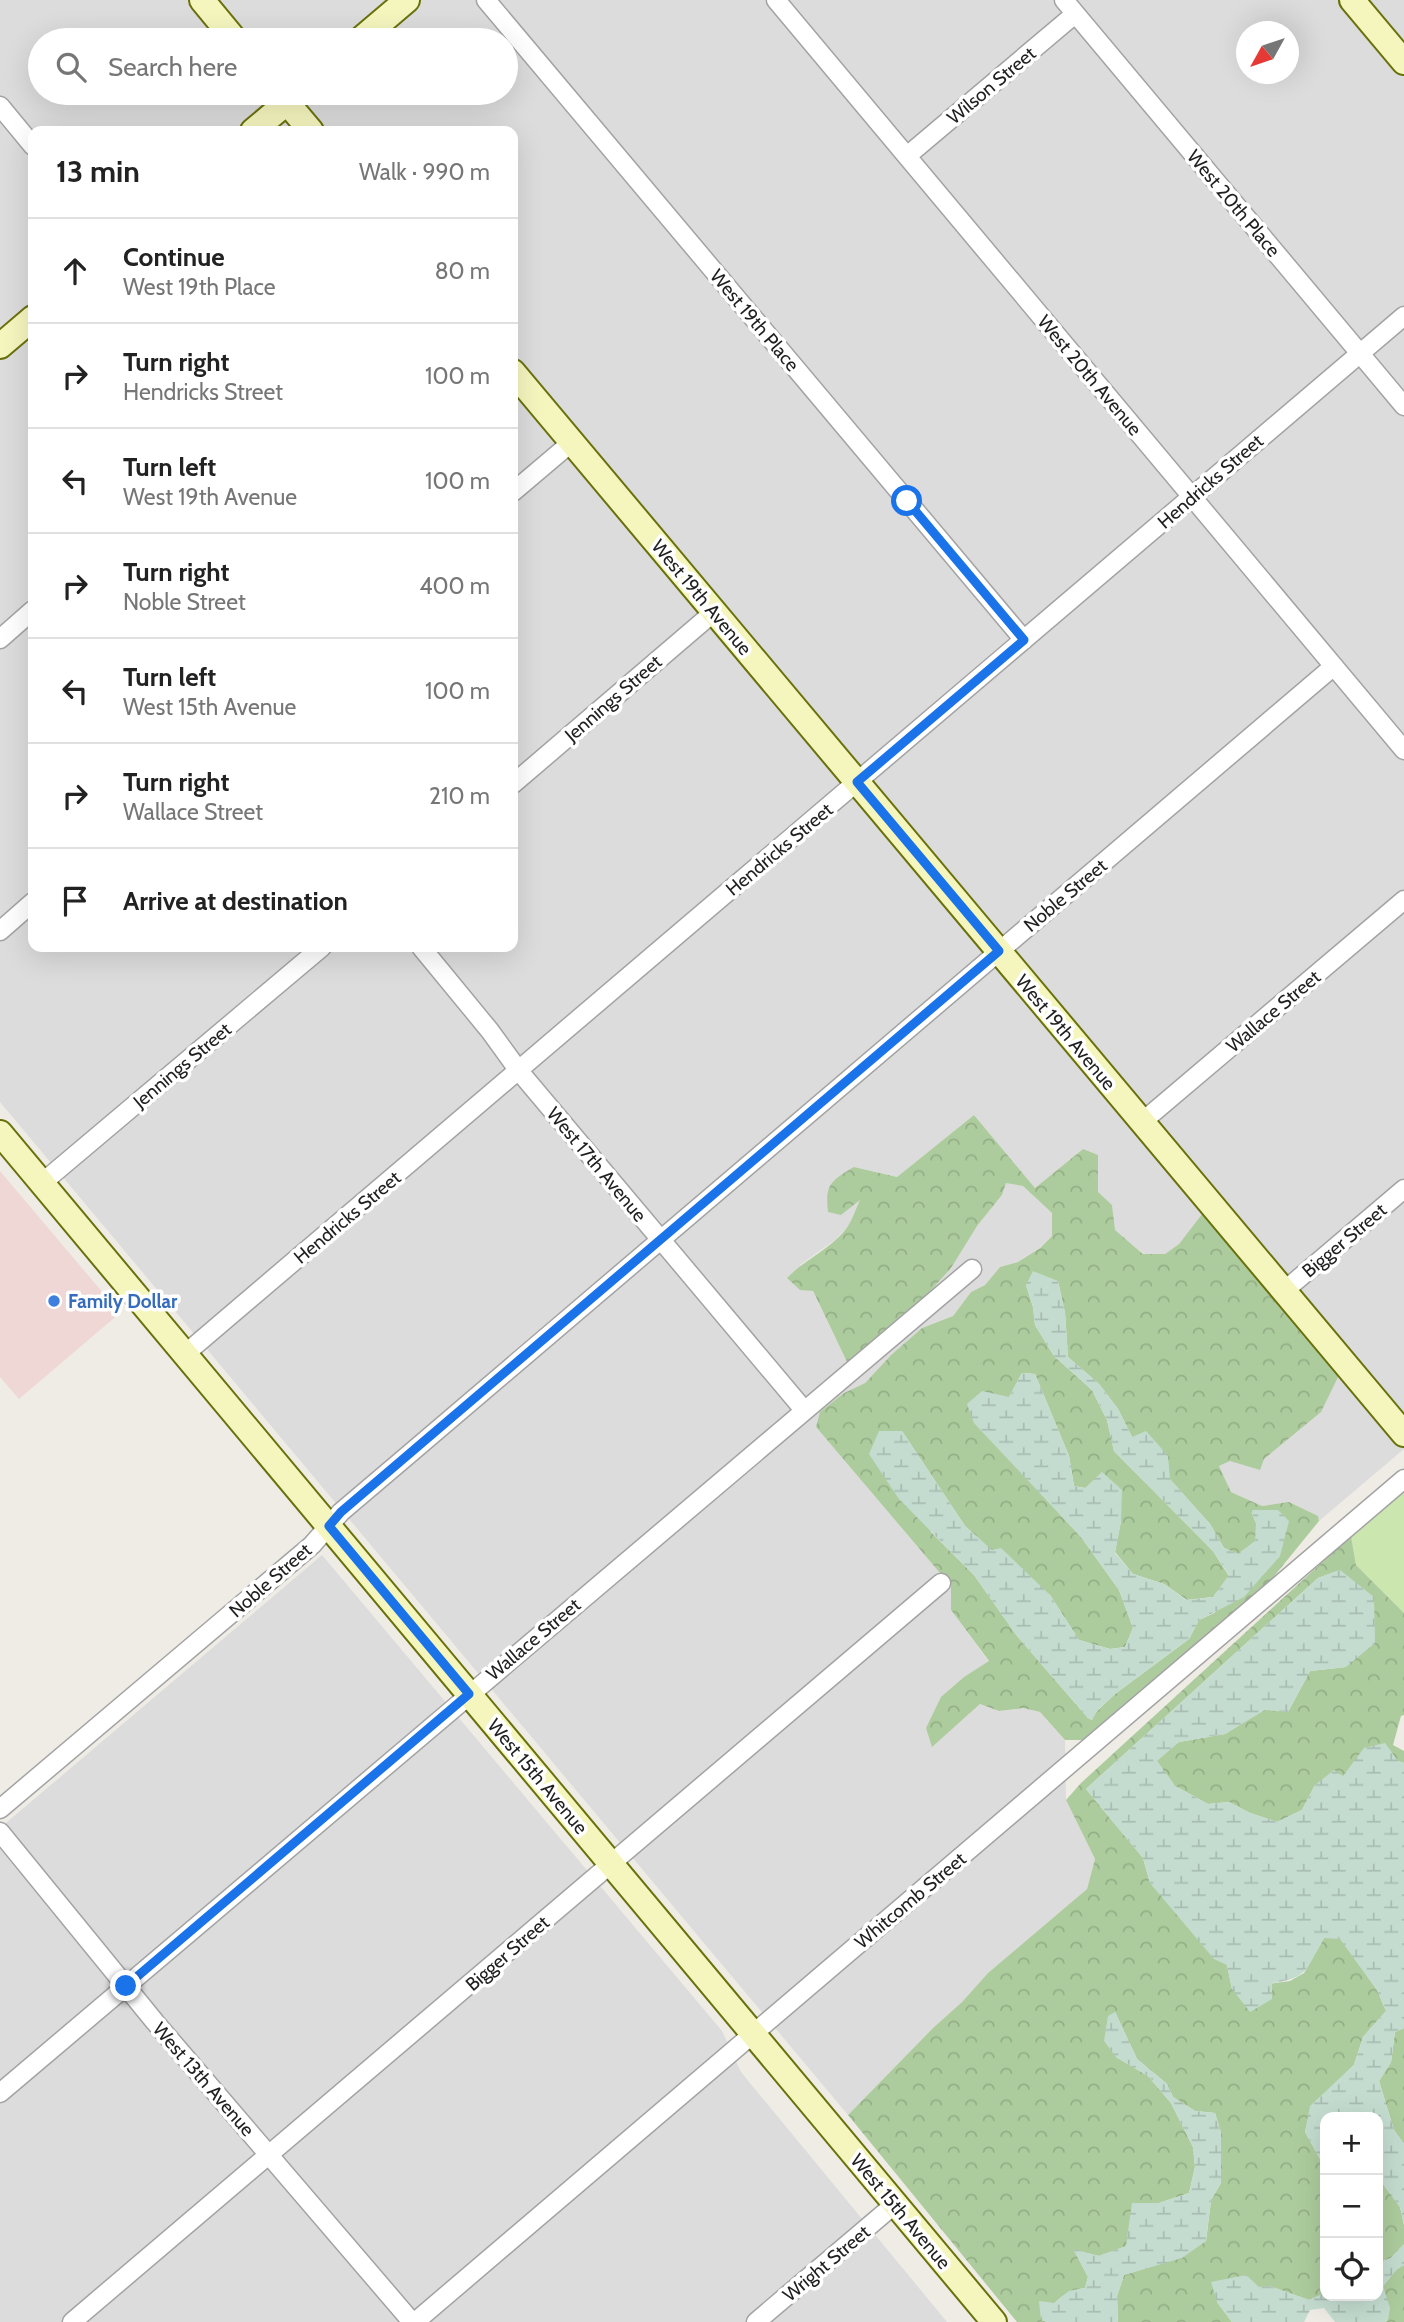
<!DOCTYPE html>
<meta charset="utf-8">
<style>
body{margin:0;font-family:Cabin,sans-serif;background:#f2f2f2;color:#222}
.controls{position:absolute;right:21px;bottom:21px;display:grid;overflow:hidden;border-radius:14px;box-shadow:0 7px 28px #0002}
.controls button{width:63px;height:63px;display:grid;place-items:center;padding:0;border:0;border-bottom:2px solid #e0e0e0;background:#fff;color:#222;font:35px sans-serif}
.compass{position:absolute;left:1236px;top:21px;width:63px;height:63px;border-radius:50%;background:#fff;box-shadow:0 7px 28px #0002;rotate:230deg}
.stop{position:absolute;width:21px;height:21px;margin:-16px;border:5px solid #1a73e8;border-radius:50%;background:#fff}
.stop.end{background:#1a73e8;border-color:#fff;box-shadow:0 2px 7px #0008}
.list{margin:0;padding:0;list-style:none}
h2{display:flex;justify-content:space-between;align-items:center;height:91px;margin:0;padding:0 28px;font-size:30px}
h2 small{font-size:23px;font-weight:400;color:#767676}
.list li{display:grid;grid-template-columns:46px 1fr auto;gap:21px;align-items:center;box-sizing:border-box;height:105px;padding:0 28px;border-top:2px solid #e0e0e0}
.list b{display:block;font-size:26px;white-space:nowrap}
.list p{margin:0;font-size:23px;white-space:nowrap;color:#767676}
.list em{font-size:23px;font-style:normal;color:#767676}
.icon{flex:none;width:38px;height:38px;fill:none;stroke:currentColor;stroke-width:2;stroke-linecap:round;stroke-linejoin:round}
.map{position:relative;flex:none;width:1404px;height:2322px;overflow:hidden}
.search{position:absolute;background:#fff;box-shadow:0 7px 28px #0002;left:28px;top:28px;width:490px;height:77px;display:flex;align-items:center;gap:18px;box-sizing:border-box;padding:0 24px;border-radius:38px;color:#767676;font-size:26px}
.panel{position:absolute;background:#fff;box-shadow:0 7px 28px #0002;left:28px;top:126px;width:490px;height:826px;border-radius:14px}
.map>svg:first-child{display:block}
.residential{fill:#dddcdc;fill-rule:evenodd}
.commercial{fill:#efd7d6}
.grass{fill:#cce6af}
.forest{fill:url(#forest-crowns);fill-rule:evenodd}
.wetland{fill:url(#wetland-marsh)}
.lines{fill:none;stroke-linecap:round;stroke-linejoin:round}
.street-casing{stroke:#a3a3a3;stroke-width:21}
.secondary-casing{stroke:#69710c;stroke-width:28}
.street{stroke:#fff;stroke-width:18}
.secondary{stroke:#f5f6be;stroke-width:24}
.route{stroke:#1a73e8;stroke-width:9}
.shop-dot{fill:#3f7fe0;stroke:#fff;stroke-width:2.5}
.labels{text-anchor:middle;stroke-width:7;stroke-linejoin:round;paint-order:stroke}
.street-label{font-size:19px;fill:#1f1f1f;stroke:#fff}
.shop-label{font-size:19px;font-weight:bold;fill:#366cbe;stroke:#fff;text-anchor:start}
</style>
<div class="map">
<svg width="1404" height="2322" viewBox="0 0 1404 2322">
<defs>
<pattern id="forest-crowns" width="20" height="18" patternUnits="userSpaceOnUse" patternTransform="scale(1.75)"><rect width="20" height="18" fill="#adcc9d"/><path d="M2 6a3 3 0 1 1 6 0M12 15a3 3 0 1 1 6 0" fill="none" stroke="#94af87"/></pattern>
<pattern id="wetland-marsh" width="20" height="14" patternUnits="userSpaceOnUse" patternTransform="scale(1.75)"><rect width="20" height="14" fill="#c4dcd0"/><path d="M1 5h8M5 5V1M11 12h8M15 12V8" fill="none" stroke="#a8bcb2"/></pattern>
</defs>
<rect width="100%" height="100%" fill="#efece6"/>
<path class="residential" d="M0,0H1404V1449L1319,1521L1317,1516L1289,1502L1262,1506L1231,1492L1219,1466L1230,1461L1264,1459L1321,1411L1203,1214L1179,1244L1165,1254H1144L1114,1230L1112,1205L1098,1193L1083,1149L1035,1188L974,1115L897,1177L854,1167L861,1198L849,1225L835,1240L800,1265L848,1364L977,1226L1002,1195L1006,1182L1023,1186L1052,1213V1236L1039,1248L1018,1262L1000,1267L985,1285L971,1292L953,1316L922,1328L891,1355L865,1383L844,1393L816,1427L951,1586V1610L989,1662L964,1677L932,1746L980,1704L999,1711L1023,1708L1040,1712L1065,1740L1066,1800L1095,1859L1087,1889L988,1973L962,2002L933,2028L848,2115L0,1102ZM1246,32H1288V74H1246ZM40,40H506V93H40ZM33,131H513V947H33Z
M322,1555L722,2031L741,2072L947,2322H0V1828Z"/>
<path class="commercial" d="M0,1171L120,1313L19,1399L0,1377Z"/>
<path class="grass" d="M1404,1491V1613L1356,1565L1351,1536Z"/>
<path class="forest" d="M974,1115L1035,1188L1083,1149L1098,1155V1192L1112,1205L1115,1230L1143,1254H1165L1179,1244L1203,1213L1339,1375L1321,1412L1264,1459L1260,1470L1230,1461L1219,1466L1231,1492L1262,1506L1289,1502L1318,1516L1319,1521L1267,1585L1083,1740H1065L1040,1712L1023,1708L999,1711L980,1704L932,1747L926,1728L941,1697L964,1677L989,1661L951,1610V1586L816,1427L820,1412L844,1393L865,1383L891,1355L922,1328L953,1316L971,1292L985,1285L1000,1267L1018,1262L1040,1248L1052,1236V1213L1023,1186L1006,1183L1002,1195L977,1226L951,1268L925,1297L848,1364L813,1291L800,1290L787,1278C805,1259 833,1248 848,1226C853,1218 856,1208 860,1200L841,1215L828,1212C825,1185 830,1181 854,1167L897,1177ZM1058,1281L1065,1313L1068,1357L1099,1384L1118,1409L1132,1437L1210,1524L1224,1548L1238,1554L1256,1541V1523L1251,1511L1280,1556L1214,1613L1199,1620L1189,1639L1115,1694L1096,1712L1092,1720L1088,1718L1017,1636L974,1575L931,1532L902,1431L965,1526L992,1551L1050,1595L1079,1640L1110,1649L1125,1647L1133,1628L1119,1590L1081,1537L995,1444L1009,1397L1022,1373L1035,1374L1069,1456L1074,1486L1085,1488L1121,1521L1115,1552L1133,1574L1164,1584L1187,1600L1213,1597L1229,1576L1213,1551L1114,1451L1107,1420L1092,1390L1054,1356L1035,1325L1033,1307L1026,1285Z
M1351,1536L1356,1565L1404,1613V1715L1401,1716L1393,1745L1404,1751V1763L1398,1761L1315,1785L1302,1810L1277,1822L1250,1813L1229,1802L1208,1804L1175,1786L1156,1760L1179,1742L1225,1734L1265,1709L1288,1712L1310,1671L1346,1667L1340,1570L1318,1578L1086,1789L1143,1858L1150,1883L1227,1965L1232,1989L1290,1981L1304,1973L1324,1938H1340L1377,1990L1386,2011L1363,2037L1354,2065L1311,2106L1305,2132L1325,2168V2293L1309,2300L1269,2286L1217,2302L1232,2322H1118L1117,2296L1124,2275L1165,2262L1206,2241L1211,2200L1221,2183V2133L1215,2113L1195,2111L1173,2097L1167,2084L1137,2059L1115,2012L1116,2057L1148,2076L1171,2103L1193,2147L1195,2167L1189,2193L1159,2203H1133L1127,2246L1099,2256L1074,2250L1088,2277L1085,2288C1062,2292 1055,2301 1041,2320L1047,2322H1017L848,2115L933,2028L962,2002L988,1973L1087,1889L1095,1859L1066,1800L1081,1783Z
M1404,2028V2144L1394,2130L1379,2081L1391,2062L1395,2032Z
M1378,2163L1383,2171V2184L1400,2207L1404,2225V2244L1391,2258L1378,2263Z
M1404,2265V2322H1385L1388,2320L1383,2286L1397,2269Z"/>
<path class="wetland" d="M1033,1271L1058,1281L1065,1313L1068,1357L1099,1384L1118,1409L1132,1437L1146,1431L1168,1456L1170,1479L1210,1524L1224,1548L1238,1554L1255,1541L1256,1523L1251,1510H1278L1289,1521L1280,1556L1244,1597L1199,1620L1189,1639L1115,1694L1096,1712L1092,1720L1088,1718L1017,1636L974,1575L899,1499L869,1454L879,1431H902L965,1526L992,1550L1001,1548L1050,1595L1079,1640L1110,1649L1125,1647L1133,1628L1119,1590L1081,1537L974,1423L967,1404L982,1391L1009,1397L1022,1373L1035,1374L1069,1456L1074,1486L1085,1488L1102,1472L1122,1490L1121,1521L1115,1553L1133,1574L1164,1584L1186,1600L1213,1597L1229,1575L1213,1551L1114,1451L1107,1420L1092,1390L1054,1356L1035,1325L1033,1307L1026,1285Z
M1340,1570L1374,1597L1375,1643L1346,1667L1310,1671L1288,1712L1265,1710L1225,1734L1179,1742L1157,1761L1175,1786L1208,1804L1229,1802L1250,1813L1277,1822L1302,1810L1315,1785L1334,1770L1343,1776L1364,1748L1385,1743L1398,1761L1404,1763V2028L1395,2032L1391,2062L1379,2081L1394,2130L1404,2144V2225L1400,2207L1383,2184V2171L1378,2163V2117H1325V2168L1305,2132L1310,2106L1354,2065L1363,2037L1386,2011L1377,1990L1340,1939L1324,1938C1307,1967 1308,1979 1272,1983V1999L1250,2012L1232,1989L1227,1965L1214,1959L1150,1883L1143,1858L1086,1789L1318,1578Z
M1115,2012L1137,2059L1167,2084L1173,2097L1195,2111L1215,2113L1221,2133V2183L1211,2200L1206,2241L1182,2258L1124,2275L1117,2296L1118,2322H1047L1041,2320L1039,2301L1054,2303L1069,2291L1085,2288L1088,2277L1073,2249L1099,2256L1126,2246L1132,2203H1159L1189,2193L1195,2167L1193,2147L1171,2103L1148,2076L1116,2057L1104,2041L1108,2016Z
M1404,2244V2265L1397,2269L1383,2286L1390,2308L1388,2320L1385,2322H1335L1324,2308L1310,2310L1304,2322H1232L1217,2302L1211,2282L1246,2275L1259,2287L1269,2286L1309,2300L1325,2293V2296H1378V2263L1391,2258Z"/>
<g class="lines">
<g class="street-casing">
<path id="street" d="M486,0L1024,640
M776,0L1404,750
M1064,0L1404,406
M0,106L33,146
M907,156L1075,14
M513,492L572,442
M0,639L33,610
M513,784L714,612
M0,931L33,902
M421,947L490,1031L519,1071L804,1410
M1142,1122L1404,900
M42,1183L322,947
M1284,1291L1404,1189
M185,1354L1404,316
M0,1809L312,1545L341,1512L407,1456L1334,666
M0,1832L155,2022L412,2322
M0,2093L972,1269
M72,2322L941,1583
M415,2322L1404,1479
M756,2322L895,2204"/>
</g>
<g class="secondary-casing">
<path id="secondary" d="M202,0L235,40
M1352,0L1404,62
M360,40L407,0
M279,93L311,131
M253,131L298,93
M0,346L33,318
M513,372L1404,1434
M0,1133L994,2322"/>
</g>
<use href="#street" class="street"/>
<use href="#secondary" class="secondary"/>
</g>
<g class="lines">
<path class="route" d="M126,1986L469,1694L329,1526L341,1512L999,951L857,782L1024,640L907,501"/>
</g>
<circle class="shop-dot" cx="54" cy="1301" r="7"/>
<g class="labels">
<g class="street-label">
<text transform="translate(991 85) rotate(-40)" y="7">Wilson Street</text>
<text transform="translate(1234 203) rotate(50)" y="7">West 20th Place</text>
<text transform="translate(755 320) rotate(50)" y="7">West 19th Place</text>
<text transform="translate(1090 375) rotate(50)" y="7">West 20th Avenue</text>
<text transform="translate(1210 481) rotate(-41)" y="7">Hendricks Street</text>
<text transform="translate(702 597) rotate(50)" y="7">West 19th Avenue</text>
<text transform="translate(613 698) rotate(-41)" y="7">Jennings Street</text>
<text transform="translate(779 849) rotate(-40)" y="7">Hendricks Street</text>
<text transform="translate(1065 895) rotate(-40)" y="7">Noble Street</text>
<text transform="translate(1273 1011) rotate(-40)" y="7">Wallace Street</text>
<text transform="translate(1066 1032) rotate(50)" y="7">West 19th Avenue</text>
<text transform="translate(182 1065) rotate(-40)" y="7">Jennings Street</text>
<text transform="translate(597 1164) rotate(50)" y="7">West 17th Avenue</text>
<text transform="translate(347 1217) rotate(-40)" y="7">Hendricks Street</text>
<text transform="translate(1344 1240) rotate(-40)" y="7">Bigger Street</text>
<text transform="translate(270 1580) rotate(-41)" y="7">Noble Street</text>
<text transform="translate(533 1639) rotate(-40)" y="7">Wallace Street</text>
<text transform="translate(538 1776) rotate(50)" y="7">West 15th Avenue</text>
<text transform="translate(910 1900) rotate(-40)" y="7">Whitcomb Street</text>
<text transform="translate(507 1953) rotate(-41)" y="7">Bigger Street</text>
<text transform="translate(204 2079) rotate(49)" y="7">West 13th Avenue</text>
<text transform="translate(901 2211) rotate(50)" y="7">West 15th Avenue</text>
<text transform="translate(826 2263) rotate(-40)" y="7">Wright Street</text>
</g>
<g class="shop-label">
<text x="68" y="1308">Family Dollar</text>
</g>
</g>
</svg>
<div class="controls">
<button>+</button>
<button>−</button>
<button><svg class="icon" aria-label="locate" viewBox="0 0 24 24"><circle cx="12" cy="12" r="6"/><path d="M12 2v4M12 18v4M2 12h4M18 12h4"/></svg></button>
</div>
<svg class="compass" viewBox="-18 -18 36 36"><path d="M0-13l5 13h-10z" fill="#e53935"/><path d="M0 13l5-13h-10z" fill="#767676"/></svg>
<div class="stop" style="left:907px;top:501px"></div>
<div class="stop end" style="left:126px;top:1986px"></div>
<div class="search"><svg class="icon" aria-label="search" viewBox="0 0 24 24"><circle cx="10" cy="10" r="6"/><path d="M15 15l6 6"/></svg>Search here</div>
<section class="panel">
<h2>13 min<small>Walk · 990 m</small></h2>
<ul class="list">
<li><svg class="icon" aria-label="ahead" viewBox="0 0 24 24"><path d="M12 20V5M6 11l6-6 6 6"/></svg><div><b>Continue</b><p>West 19th Place</p></div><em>80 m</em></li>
<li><svg class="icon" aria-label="right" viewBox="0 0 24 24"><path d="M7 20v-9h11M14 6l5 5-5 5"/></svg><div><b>Turn right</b><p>Hendricks Street</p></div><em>100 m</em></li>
<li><svg class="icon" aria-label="left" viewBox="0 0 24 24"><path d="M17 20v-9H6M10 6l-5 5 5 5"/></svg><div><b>Turn left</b><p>West 19th Avenue</p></div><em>100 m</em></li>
<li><svg class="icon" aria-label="right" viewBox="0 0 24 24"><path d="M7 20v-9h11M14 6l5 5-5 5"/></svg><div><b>Turn right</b><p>Noble Street</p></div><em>400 m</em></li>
<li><svg class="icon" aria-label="left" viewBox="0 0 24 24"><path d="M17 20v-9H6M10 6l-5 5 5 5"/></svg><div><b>Turn left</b><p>West 15th Avenue</p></div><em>100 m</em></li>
<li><svg class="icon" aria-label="right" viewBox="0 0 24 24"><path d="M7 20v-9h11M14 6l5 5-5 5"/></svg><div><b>Turn right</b><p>Wallace Street</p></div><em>210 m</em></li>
<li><svg class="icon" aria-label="arrive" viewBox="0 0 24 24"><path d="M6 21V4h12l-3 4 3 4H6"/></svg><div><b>Arrive at destination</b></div></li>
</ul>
</section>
</div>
